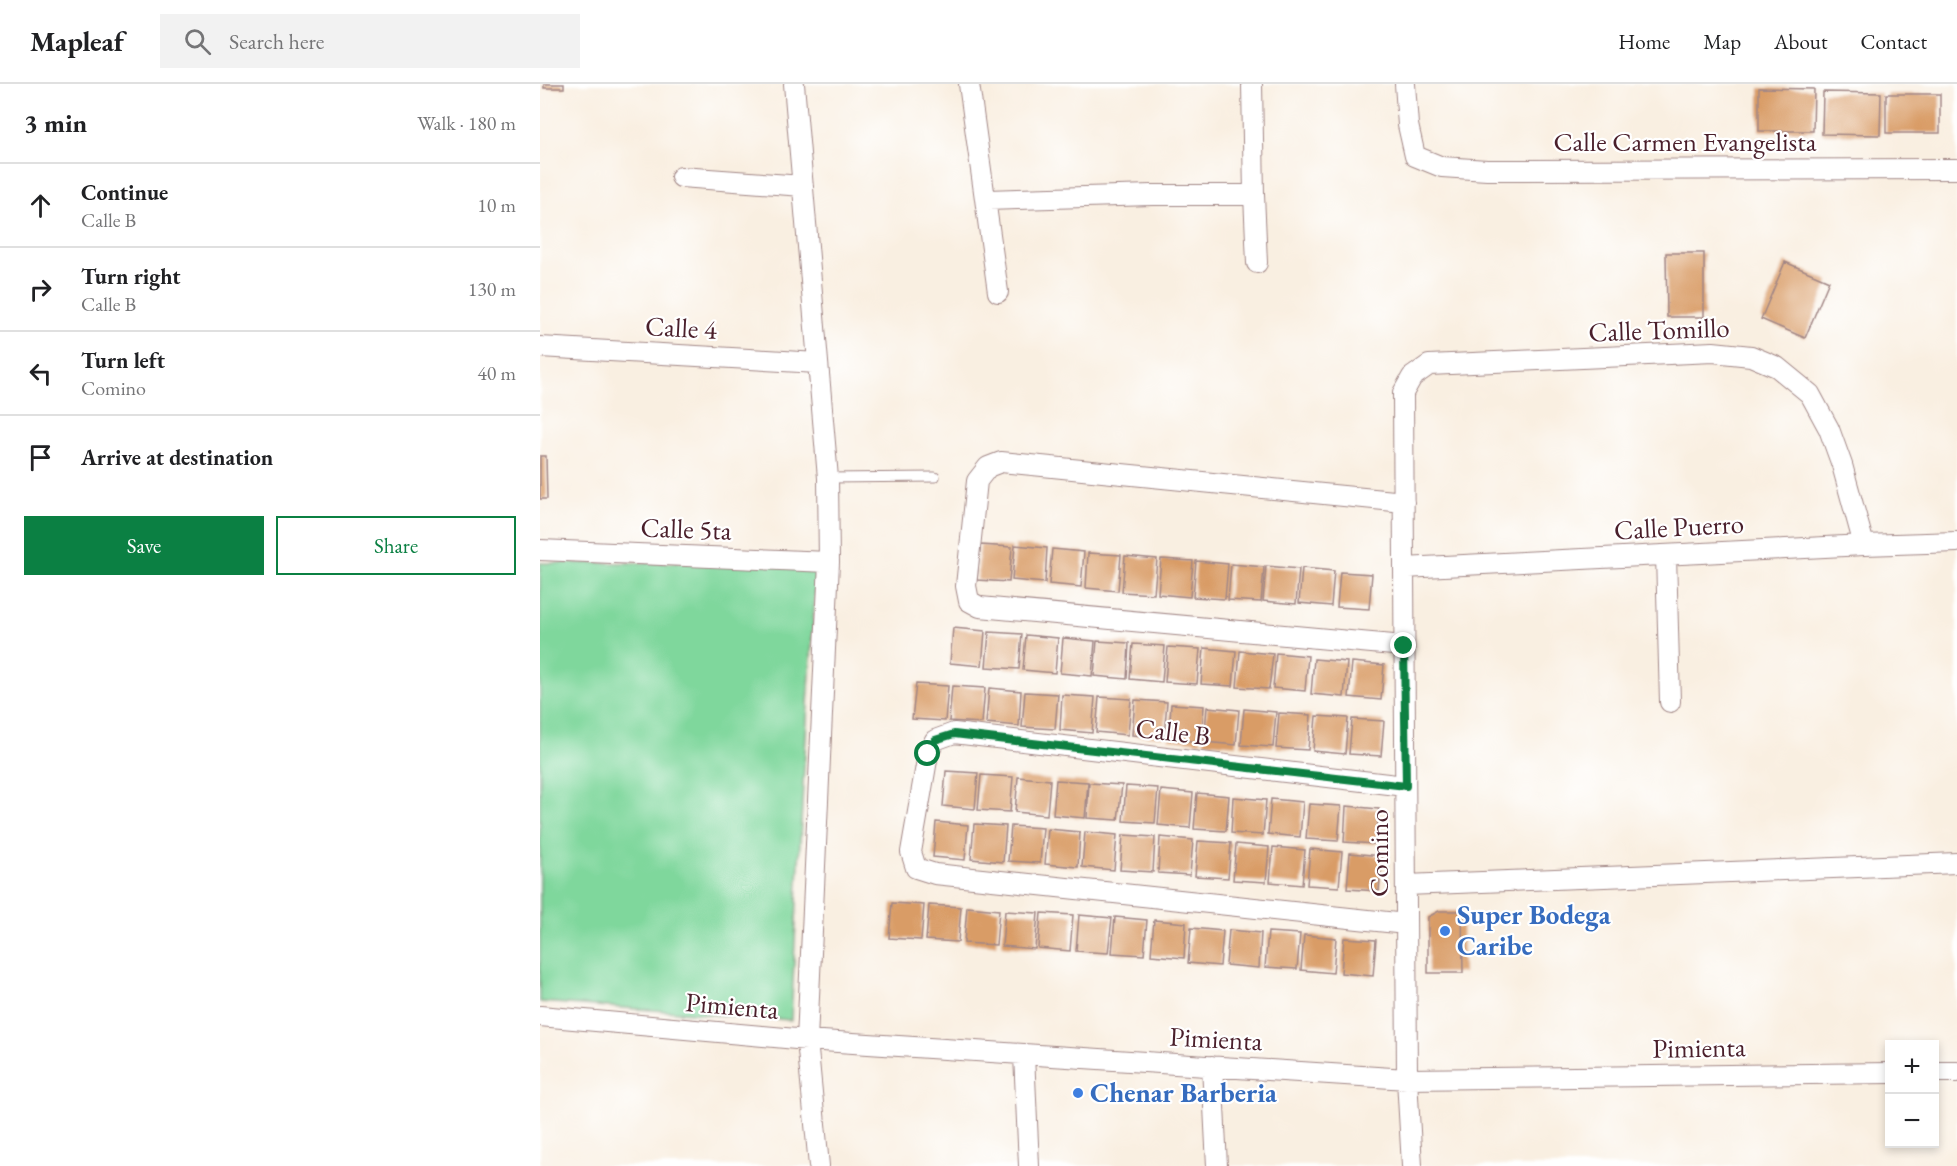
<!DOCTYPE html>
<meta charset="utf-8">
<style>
body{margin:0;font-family:"EB Garamond",serif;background:#f2f2f2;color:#202124}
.controls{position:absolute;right:18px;bottom:18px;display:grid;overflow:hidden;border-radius:0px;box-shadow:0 3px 9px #0003}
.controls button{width:54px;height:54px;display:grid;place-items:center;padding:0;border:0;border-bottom:2px solid #e0e0e0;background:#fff;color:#202124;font:30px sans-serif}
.stop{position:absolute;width:18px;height:18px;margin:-14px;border:4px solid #0b8043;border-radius:50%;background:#fff}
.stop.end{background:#0b8043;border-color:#fff;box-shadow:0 2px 6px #0008}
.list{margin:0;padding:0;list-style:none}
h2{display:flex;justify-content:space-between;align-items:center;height:78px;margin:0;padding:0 24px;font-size:26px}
h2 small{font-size:20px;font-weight:400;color:#757577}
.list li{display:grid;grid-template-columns:39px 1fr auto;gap:18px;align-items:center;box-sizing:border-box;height:84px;padding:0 24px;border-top:2px solid #e0e0e0}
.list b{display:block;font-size:22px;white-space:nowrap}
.list p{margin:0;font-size:20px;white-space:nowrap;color:#757577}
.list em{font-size:20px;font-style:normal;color:#757577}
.actions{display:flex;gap:12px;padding:18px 24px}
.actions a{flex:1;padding:14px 0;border:2px solid #0b8043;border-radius:0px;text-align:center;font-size:21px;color:#0b8043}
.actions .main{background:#0b8043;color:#fff}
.icon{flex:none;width:33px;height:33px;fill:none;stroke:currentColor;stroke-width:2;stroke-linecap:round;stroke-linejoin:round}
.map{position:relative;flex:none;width:1417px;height:1082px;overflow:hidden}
header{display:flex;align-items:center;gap:36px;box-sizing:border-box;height:84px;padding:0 30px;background:#fff;border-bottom:2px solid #e0e0e0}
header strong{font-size:28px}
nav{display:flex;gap:33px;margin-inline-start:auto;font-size:21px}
.search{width:420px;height:54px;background:#f2f2f2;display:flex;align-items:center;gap:15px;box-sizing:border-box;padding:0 21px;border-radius:0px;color:#757577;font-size:22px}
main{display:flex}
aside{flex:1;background:#fff}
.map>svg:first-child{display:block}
.green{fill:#7fd79c;stroke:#647b64;stroke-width:1.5}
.building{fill:#d99c66}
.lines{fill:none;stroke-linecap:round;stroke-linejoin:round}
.service-casing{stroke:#a28786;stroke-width:11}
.minor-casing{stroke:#a28786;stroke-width:22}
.service{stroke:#fff;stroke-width:9}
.minor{stroke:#fff;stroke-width:20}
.route{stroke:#0b8043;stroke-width:8}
.shop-dot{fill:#3f7fe0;stroke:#fff;stroke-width:2}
.labels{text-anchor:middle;stroke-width:4.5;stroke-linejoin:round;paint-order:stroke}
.street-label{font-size:27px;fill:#4a1f2b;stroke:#fff}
.shop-label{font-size:27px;font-weight:bold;fill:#366cbe;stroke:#fff;text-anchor:start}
</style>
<header>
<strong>Mapleaf</strong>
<div class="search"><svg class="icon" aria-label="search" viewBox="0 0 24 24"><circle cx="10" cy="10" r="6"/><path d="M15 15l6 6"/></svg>Search here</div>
<nav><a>Home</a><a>Map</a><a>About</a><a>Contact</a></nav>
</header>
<main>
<aside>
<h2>3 min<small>Walk · 180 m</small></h2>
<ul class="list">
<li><svg class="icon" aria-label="ahead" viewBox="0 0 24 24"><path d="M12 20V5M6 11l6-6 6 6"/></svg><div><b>Continue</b><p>Calle B</p></div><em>10 m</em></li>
<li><svg class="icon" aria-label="right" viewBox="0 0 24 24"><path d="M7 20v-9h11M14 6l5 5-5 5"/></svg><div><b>Turn right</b><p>Calle B</p></div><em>130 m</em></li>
<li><svg class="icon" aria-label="left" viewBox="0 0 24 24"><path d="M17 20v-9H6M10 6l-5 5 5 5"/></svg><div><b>Turn left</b><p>Comino</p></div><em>40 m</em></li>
<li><svg class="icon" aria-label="arrive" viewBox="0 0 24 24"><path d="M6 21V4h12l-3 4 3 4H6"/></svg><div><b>Arrive at destination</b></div></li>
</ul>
<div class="actions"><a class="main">Save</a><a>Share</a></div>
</aside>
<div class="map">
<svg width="1417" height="1082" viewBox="0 0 1417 1082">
<rect width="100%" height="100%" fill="#fff"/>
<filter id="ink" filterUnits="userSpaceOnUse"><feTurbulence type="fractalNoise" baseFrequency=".0167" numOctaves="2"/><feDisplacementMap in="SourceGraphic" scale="12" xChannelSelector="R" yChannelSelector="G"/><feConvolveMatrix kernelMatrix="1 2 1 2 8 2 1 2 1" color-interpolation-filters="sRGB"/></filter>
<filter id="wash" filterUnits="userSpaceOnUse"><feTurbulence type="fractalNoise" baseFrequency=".008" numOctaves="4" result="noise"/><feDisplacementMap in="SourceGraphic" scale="24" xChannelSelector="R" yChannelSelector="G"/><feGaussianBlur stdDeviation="1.35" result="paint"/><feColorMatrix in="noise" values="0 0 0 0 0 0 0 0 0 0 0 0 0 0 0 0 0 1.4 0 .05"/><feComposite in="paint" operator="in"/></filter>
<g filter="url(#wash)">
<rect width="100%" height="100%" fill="#f9efe1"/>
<path class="green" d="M277,478L263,700L251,936L0,918V479Z"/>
<g id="blocks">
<path class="building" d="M4,0H24V4H4Z
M1219,4L1274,5L1273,47H1219Z
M1283,8L1341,9L1340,51L1282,50Z
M1346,10H1400V49H1346Z
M1126,169H1164V233H1127Z
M1245,178L1289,197L1265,254L1221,235Z
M0,372H6L7,415H0Z
M440,461L472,463L469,498L437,496Z
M475,461L507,464L505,499L472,496Z
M512,465L544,468L541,503L509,500Z
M548,469L581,471L578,507L546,504Z
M585,472L617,475L614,510L582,508Z
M621,475L653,477L650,513L618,510Z
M656,477L688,480L685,515L653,513Z
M691,480L724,483L721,518L688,516Z
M726,482L759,485L756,520L723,517Z
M762,484L794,487L791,522L759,519Z
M800,488L832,490L829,525L797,523Z
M413,544L445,547L442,582L410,579Z
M449,548L482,550L479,585L446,583Z
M486,551L518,554L515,589L483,586Z
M523,554L555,557L552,592L520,589Z
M557,557L589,559L587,595L554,592Z
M593,560L625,562L622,598L590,595Z
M628,563L660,565L657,600L625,598Z
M664,564L696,567L693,602L661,600Z
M700,567L733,570L729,605L697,603Z
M736,569L768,572L765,607L733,604Z
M774,575L807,578L804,613L771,610Z
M812,578L844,581L841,616L809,613Z
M376,600L408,602L405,637L372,635Z
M412,602L445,604L442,639L409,637Z
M449,604L481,607L479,642L446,639Z
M485,608L518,610L515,645L482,643Z
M522,611L555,613L552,649L520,646Z
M559,613L591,615L588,651L556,648Z
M595,616L627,618L624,653L592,651Z
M631,620L664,622L661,658L629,655Z
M667,623L699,626L696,661L664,658Z
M704,625L736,628L733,663L701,661Z
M739,629L771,631L768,666L736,664Z
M776,632L808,634L805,670L773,667Z
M812,635L844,637L841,672L809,670Z
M406,687L438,689L435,725L403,722Z
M441,691L473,693L470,728L438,726Z
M478,693L510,696L507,731L475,728Z
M516,696L548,698L545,734L513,731Z
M549,699L582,701L578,736L547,734Z
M586,702L618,704L615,739L583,737Z
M621,706L653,709L650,744L618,741Z
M657,709L689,712L686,747L654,745Z
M693,713L726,716L723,751L691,749Z
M731,715L763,718L760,753L728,750Z
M769,720L801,722L798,757L766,755Z
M806,722L839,725L836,760L804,758Z
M396,738L428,741L425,776L393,773Z
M434,740L466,742L463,778L431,775Z
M471,742L503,744L500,779L468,777Z
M508,745L540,748L538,783L505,780Z
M545,748L577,751L574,786L542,783Z
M583,751L615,753L613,788L580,786Z
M620,753L653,756L650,791L618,789Z
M658,757L691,759L688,794L655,792Z
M696,760L729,763L726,798L693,796Z
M733,763L765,766L762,801L730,798Z
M770,765L802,768L799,803L767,801Z
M810,769L842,772L839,807L807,805Z
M352,819L384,821L381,856L349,854Z
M389,821L421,823L418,858L386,856Z
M427,823L459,826L456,861L424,859Z
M465,827L498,829L495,865L462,862Z
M899,827H922L923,889H888V833Z
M501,829L533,831L530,867L498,864Z
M539,831L572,834L568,869L536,867Z
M575,833L607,836L604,871L572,869Z
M614,836L646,839L644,874L611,871Z
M651,844L683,847L680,882L648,879Z
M689,846L721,849L719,884L686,881Z
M728,848L760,850L757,885L725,883Z
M764,851L796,854L793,889L761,886Z
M804,854L836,856L833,892L801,889Z"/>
</g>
</g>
<g filter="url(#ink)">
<use href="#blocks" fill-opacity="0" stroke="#a28786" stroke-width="1.5"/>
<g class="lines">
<g class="service-casing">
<path id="service" d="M288,394L395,393"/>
</g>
<g class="minor-casing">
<path id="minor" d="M254,0L288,394L289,478L267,956L279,1082
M429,0L458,208
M712,0L714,111L717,179
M865,0L868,41L875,72L902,83L947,86L1417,85
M141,93L263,102
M447,116L612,111H714
M0,263L278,279
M864,418L461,378L448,383L437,397L426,502L429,517L440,523L864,562
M0,466L289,478
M1126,471L1130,618
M864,484L1324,461L1417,458
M865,702L414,649L395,656L388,670L371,768L376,784L395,790L866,840
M866,801L1417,779
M0,932L267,956L867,995L1350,989
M484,971L489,1082
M672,982L677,1082
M1394,988H1417
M872,1082L867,995L863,309L872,293L889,281L1173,268L1211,272L1237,283L1270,310L1289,345L1302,381L1324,461"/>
</g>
<use href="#service" class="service"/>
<use href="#minor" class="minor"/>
</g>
</g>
<g class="lines" filter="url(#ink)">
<path class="route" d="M388,670L395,656L414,650L866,702L864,562"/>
</g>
<g class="shop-dot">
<circle cx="905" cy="847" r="6"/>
<circle cx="538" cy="1009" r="6"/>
</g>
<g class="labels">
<g class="street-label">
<text x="1145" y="67">Calle Carmen Evangelista</text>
<text transform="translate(141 244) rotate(3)" y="9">Calle 4</text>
<text transform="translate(1119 246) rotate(-2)" y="9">Calle Tomillo</text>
<text transform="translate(1139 443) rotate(-3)" y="9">Calle Puerro</text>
<text transform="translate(146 445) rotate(2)" y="9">Calle 5ta</text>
<text transform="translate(633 648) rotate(7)" y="9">Calle B</text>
<text transform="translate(839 769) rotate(-90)" y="9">Comino</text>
<text transform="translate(192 922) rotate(5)" y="9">Pimienta</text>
<text transform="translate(676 955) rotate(3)" y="9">Pimienta</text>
<text transform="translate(1159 964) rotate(-1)" y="9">Pimienta</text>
</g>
<g class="shop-label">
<text x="917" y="840">Super Bodega<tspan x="917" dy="31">Caribe</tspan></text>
<text x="550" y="1018">Chenar Barberia</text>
</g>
</g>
</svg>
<div class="controls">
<button>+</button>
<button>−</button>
</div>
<div class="stop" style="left:388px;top:670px"></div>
<div class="stop end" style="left:864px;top:562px"></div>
</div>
</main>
